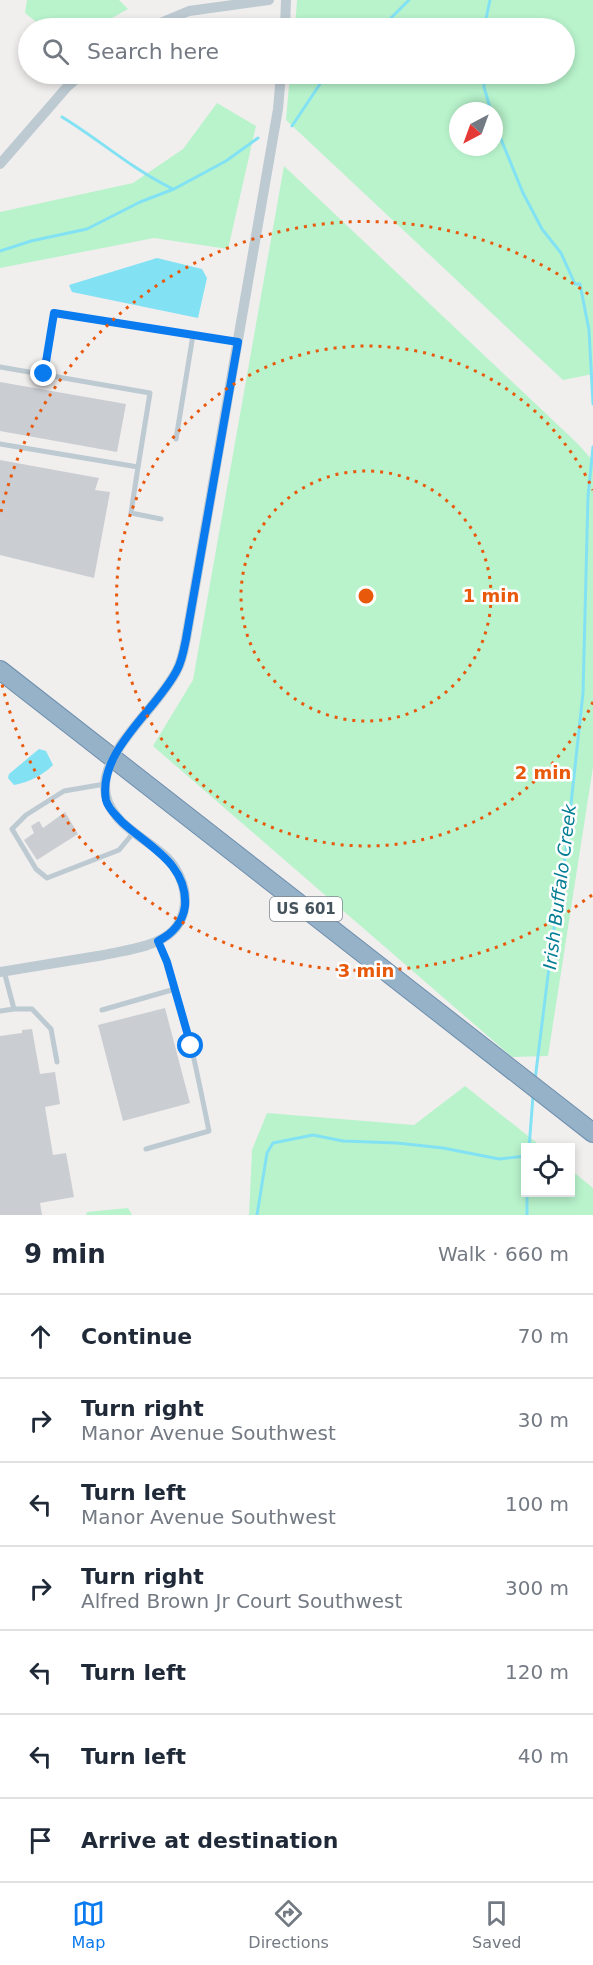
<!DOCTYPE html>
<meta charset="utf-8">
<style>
body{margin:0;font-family:"DejaVu Sans",sans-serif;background:#f6f6f7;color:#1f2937}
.controls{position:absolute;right:18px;bottom:18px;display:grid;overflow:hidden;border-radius:0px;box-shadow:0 3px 9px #0003}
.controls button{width:54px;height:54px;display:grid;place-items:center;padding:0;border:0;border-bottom:2px solid #e0e1e3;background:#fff;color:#1f2937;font:30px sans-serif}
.compass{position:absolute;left:449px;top:102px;width:54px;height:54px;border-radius:50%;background:#fff;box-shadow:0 3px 9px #0003;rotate:221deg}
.stop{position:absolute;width:18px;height:18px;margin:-14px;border:4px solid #0a7aef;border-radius:50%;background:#fff}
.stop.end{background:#0a7aef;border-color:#fff;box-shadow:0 2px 6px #0008}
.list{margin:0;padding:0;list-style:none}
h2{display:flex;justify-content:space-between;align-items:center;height:78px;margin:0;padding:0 24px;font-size:26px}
h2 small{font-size:20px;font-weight:400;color:#747a83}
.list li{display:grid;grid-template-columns:39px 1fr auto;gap:18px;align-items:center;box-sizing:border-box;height:84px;padding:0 24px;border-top:2px solid #e0e1e3}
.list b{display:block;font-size:22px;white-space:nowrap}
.list p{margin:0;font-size:20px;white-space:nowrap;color:#747a83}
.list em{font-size:20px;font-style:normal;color:#747a83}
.icon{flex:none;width:33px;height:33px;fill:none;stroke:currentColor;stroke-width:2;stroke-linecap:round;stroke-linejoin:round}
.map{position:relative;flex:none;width:593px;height:1215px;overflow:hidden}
.search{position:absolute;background:#fff;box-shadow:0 3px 9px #0003;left:18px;right:18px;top:18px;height:66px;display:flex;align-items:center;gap:15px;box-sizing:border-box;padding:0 21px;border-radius:33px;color:#747a83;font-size:22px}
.sheet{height:666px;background:#fff}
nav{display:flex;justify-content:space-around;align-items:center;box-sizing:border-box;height:84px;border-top:2px solid #e0e1e3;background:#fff;font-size:16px;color:#747a83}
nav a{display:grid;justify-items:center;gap:3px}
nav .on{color:#0a7aef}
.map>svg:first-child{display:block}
.green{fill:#b8f3cc;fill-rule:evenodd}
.water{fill:#82e2f3}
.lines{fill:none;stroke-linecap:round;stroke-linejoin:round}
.stream{stroke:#82e2f3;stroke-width:3}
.building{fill:#caced3}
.trunk-casing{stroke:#6d8fad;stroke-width:20}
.service{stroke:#bdcad2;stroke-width:5}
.minor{stroke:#bdcad2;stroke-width:10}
.trunk{stroke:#96b2c8;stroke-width:18}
.route{stroke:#0a7aef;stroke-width:8}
.ring{fill:none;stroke:#e8590c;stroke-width:3;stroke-dasharray:3 6}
.labels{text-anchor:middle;stroke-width:5;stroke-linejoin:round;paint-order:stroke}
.shield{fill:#fff;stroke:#7d878e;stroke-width:1.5}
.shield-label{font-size:15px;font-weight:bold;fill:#45535d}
.water-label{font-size:18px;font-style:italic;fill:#037d94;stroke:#fff}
.centre{fill:#e8590c;stroke:#fff;stroke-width:3}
.ring-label{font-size:18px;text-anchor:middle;font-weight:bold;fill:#e8590c;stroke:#fff;stroke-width:5;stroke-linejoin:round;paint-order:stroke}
</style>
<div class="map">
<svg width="593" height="1215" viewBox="0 0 593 1215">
<rect width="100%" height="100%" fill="#f1eeee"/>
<path class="green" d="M27,0H119L128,9L94,28H44L25,13Z
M297,0H593V374L563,380L286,120L290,74H564V28H295ZM458,111H494V147H458Z
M217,103L256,126L228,249L154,238L0,268V212L133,183L183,149Z
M284,166L578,444L593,461V767L548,1056L512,1057L153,746L193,680Z
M465,1086L542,1147L526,1148V1192H570L571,1170L593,1188V1215H249L252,1150L267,1113L414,1125Z
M128,1208L132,1215H86L87,1212Z"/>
<path class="water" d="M157,258L202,269L207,278L198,318L72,292L69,285Z
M39,749L46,751L53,765C42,776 29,782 14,785L8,778L9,774Z"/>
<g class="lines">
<path class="stream" d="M381,28L409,0
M484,28L490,0
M483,74L484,87L491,111
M62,117C100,140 133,170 173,189
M494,122L523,193L542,229L561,253L575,284H580L589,330L593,404
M292,126L322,81L330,74
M0,251L31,241L87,229L140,202L174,189L226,161L258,138
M535,1080L553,935L566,850L583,693L588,496L593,447
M529,1148L533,1096
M257,1215L267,1153L273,1143L313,1135L343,1141L397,1143L443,1148L499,1159L526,1156
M527,1215V1192"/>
</g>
<path class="building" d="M0,382L126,404L117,452L0,431Z
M0,460L99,478L95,490L110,492L94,578L0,555Z
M65,812L78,834L37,860L24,840L34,833L31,826L39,821L43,828Z
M165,1008L190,1103L123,1121L98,1025Z
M32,1029L40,1074L55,1072L60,1104L45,1107L53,1155L66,1153L74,1197L40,1203L42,1215H0V1036L22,1033V1030Z"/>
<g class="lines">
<g class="trunk-casing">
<path id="trunk" d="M0,670L593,1133"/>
</g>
<path class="service" d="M0,367L150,393L138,467L0,444
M43,374L55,313L238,342
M176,439L193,335
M138,467L131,513L161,519
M105,784L64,791L26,815L12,829L36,869L47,878L119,850L134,832
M14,1009H32L51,1029L57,1062
M102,1010L175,989
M0,1011L14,1009L4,971
M146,1149L209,1131C196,1068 184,1001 158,941"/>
<path class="minor" d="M148,28L189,11L269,0
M285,28L286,0
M0,164L67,87L82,74
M0,972C35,966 69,961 104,955C125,950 150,948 168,935C180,926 185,913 185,899C185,885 177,868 167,858C144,836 104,821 105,785C107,745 160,705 177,670C182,661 184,649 186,639L278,109L281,74"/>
<use href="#trunk" class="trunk"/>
</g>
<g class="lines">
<path class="route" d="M44,374L54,313L238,342L186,639C184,649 182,661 177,670C157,710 97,751 106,800C108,809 116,815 122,822C148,846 188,864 185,906C183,922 172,934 158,941L167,962L191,1046"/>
</g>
<g class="ring">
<circle cx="366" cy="596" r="125"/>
<path d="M593 702A250 250 0 1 1 593 490"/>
<path d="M592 895A375 375 0 0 1 1 680M1 512A375 375 0 0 1 592 297"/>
</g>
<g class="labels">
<rect class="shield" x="270" y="897" width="72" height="24" rx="4.5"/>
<g class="shield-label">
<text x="306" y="914">US 601</text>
</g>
<g class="water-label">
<text transform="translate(560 887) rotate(-83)" y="6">Irish Buffalo Creek</text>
</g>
</g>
<circle cx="366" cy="596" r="9" class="centre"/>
<g class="ring-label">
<text x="491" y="602">1 min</text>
<text x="543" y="779">2 min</text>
<text x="366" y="977">3 min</text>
</g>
</svg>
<div class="controls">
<button><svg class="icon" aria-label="locate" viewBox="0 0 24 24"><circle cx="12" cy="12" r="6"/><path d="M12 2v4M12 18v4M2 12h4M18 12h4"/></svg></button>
</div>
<svg class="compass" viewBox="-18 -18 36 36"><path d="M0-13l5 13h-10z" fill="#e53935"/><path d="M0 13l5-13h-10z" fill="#747a83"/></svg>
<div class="stop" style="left:191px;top:1046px"></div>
<div class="stop end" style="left:44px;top:374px"></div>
<div class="search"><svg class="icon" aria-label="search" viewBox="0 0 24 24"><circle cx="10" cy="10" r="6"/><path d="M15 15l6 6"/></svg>Search here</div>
</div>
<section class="sheet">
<h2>9 min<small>Walk · 660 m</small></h2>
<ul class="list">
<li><svg class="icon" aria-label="ahead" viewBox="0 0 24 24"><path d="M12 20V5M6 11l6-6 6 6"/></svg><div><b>Continue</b></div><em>70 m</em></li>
<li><svg class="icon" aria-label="right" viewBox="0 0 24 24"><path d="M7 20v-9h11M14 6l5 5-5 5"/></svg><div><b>Turn right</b><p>Manor Avenue Southwest</p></div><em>30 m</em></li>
<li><svg class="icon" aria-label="left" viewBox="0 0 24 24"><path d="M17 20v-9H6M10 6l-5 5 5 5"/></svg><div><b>Turn left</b><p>Manor Avenue Southwest</p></div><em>100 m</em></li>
<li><svg class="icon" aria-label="right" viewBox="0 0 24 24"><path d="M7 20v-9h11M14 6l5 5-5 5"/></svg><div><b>Turn right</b><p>Alfred Brown Jr Court Southwest</p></div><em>300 m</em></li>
<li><svg class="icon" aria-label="left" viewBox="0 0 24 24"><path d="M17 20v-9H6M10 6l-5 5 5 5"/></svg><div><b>Turn left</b></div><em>120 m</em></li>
<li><svg class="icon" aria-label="left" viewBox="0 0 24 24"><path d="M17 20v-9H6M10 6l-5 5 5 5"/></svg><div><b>Turn left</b></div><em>40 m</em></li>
<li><svg class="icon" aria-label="arrive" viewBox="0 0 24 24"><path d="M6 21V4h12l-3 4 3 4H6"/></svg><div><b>Arrive at destination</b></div></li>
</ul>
</section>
<nav>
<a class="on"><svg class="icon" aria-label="map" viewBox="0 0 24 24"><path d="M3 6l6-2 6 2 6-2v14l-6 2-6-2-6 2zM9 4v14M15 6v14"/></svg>Map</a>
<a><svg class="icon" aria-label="directions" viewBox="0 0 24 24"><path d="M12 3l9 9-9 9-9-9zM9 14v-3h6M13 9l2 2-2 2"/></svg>Directions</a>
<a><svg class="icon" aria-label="saved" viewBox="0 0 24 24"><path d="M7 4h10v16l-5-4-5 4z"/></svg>Saved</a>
</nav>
